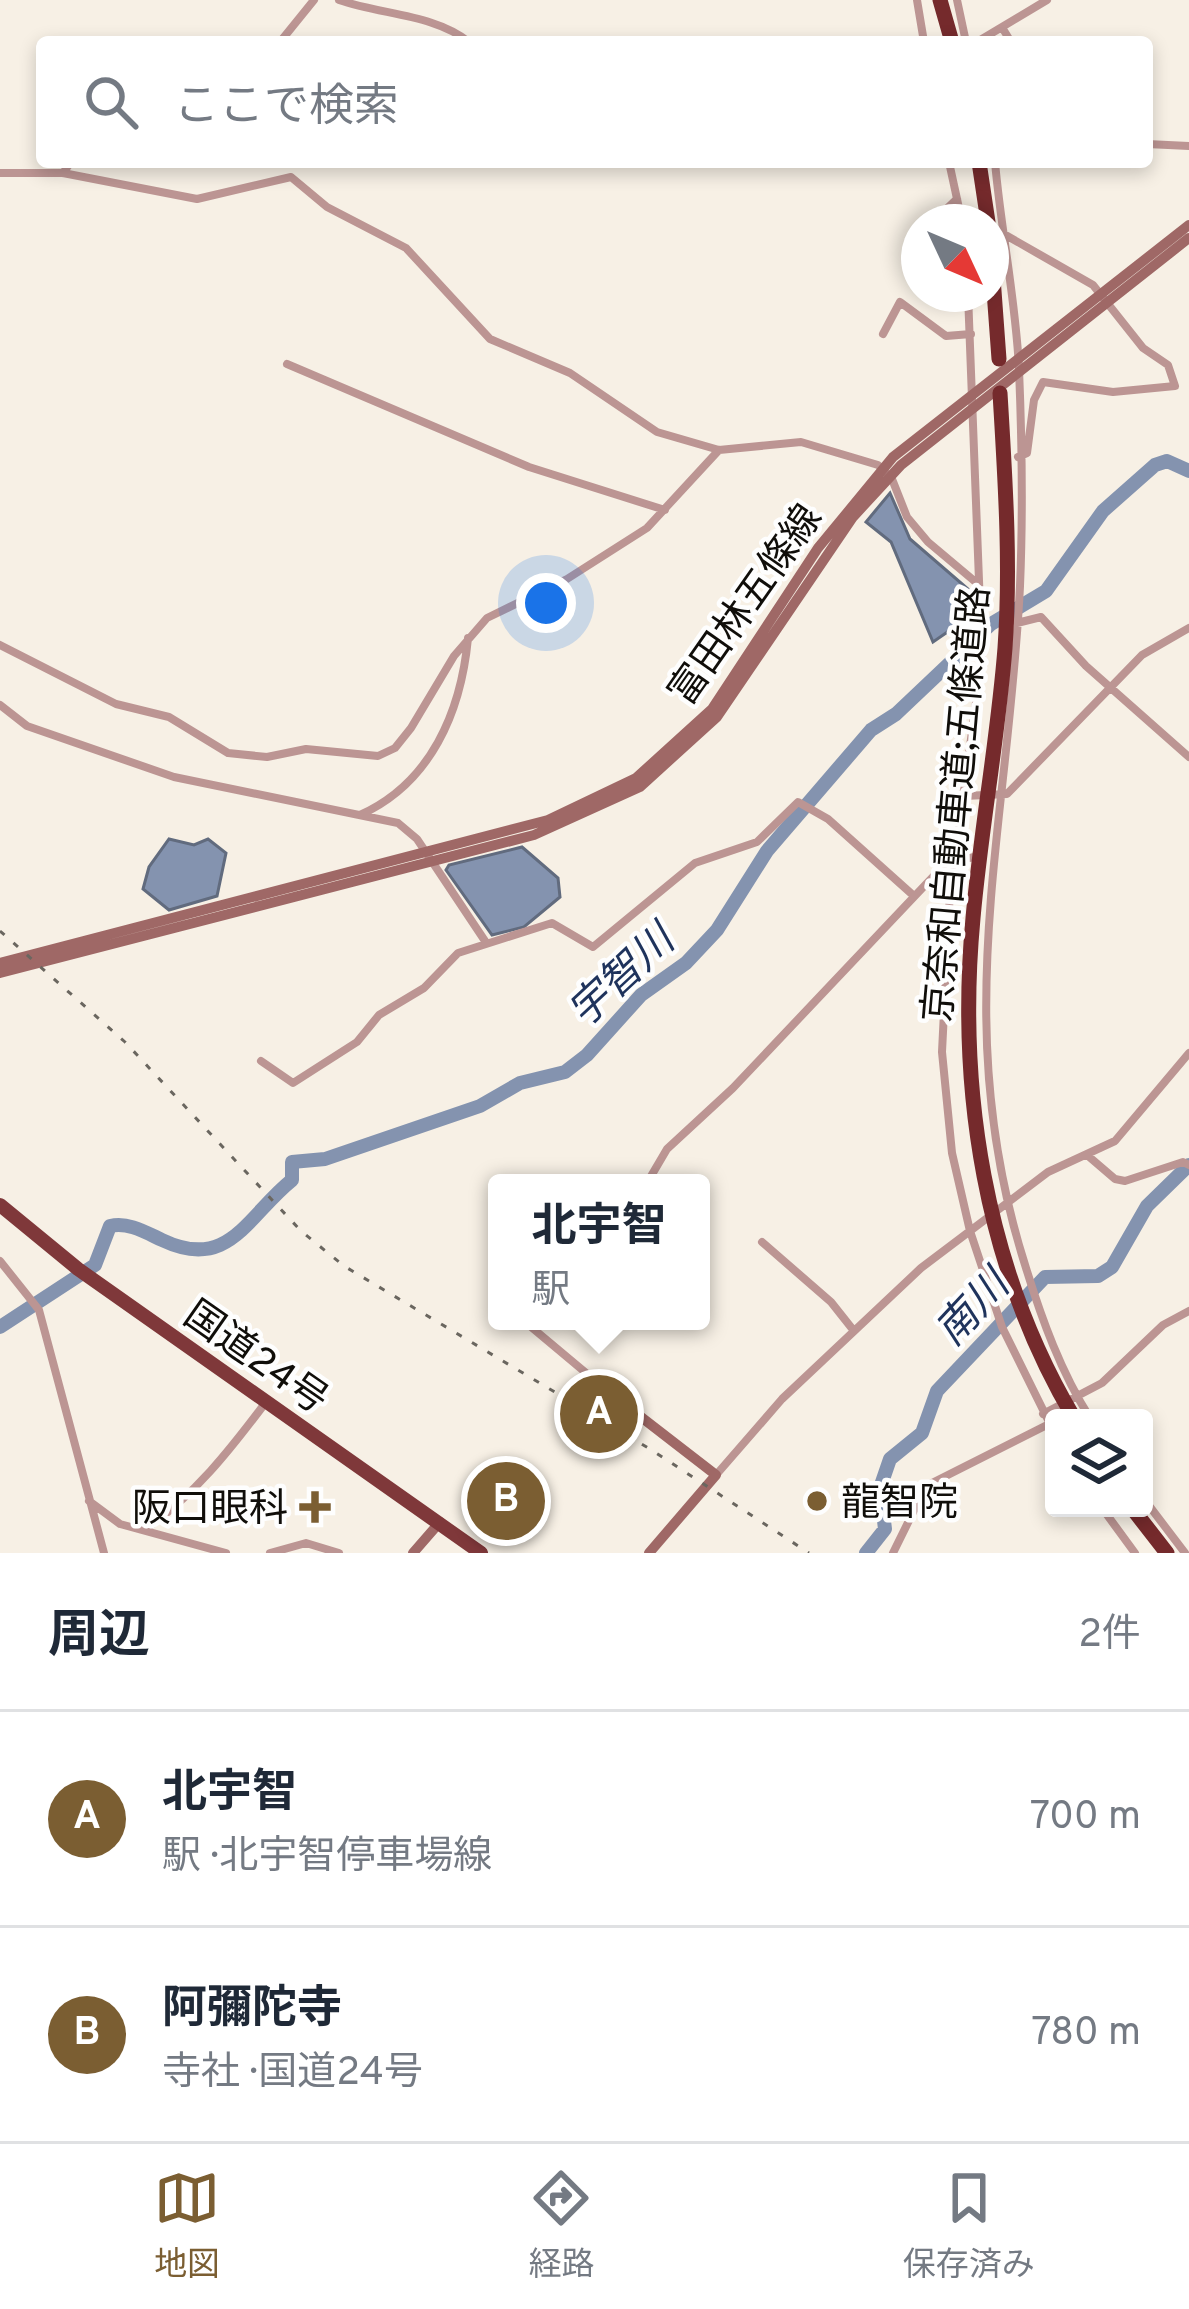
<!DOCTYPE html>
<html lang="ja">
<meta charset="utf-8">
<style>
body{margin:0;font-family:Overpass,"Noto Sans JP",sans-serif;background:#f2f2f3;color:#1f2937}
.controls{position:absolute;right:36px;bottom:36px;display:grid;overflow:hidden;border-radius:12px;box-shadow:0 6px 18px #0003}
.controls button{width:108px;height:108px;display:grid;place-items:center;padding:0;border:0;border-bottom:3px solid #e0e1e3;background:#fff;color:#1f2937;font:60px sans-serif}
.compass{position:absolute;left:901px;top:204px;width:108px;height:108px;border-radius:50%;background:#fff;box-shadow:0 6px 18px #0003;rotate:134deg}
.you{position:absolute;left:546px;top:603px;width:42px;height:42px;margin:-30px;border:9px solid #fff;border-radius:50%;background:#1a73e8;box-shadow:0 0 0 18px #1a73e833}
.badge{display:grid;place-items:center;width:78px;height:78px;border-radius:50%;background:#7b5e32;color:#fff;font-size:39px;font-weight:700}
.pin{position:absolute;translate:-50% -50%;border:6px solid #fff;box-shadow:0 3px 12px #0006}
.popup{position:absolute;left:488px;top:1174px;width:222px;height:156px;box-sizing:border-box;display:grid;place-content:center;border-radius:12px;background:#fff;filter:drop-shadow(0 3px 9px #0005);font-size:39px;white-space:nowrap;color:#747a83}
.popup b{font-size:45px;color:#1f2937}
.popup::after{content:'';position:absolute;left:50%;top:100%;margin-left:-24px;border:24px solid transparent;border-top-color:#fff}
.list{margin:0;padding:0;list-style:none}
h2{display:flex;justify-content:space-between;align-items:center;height:156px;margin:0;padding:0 48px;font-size:51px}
h2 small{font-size:39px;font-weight:400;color:#747a83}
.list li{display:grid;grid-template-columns:78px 1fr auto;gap:36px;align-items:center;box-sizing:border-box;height:216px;padding:0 48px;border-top:3px solid #e0e1e3}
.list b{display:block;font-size:45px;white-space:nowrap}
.list p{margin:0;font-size:39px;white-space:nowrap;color:#747a83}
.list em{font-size:39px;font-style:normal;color:#747a83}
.icon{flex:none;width:66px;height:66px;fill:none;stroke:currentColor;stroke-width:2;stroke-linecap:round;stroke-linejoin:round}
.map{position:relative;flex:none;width:1189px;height:1553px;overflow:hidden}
.search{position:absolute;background:#fff;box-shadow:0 6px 18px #0003;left:36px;right:36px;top:36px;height:132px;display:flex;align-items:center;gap:30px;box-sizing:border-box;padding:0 42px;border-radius:12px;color:#747a83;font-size:45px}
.sheet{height:588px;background:#fff}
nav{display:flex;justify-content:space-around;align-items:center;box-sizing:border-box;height:168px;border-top:3px solid #e0e1e3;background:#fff;font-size:33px;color:#747a83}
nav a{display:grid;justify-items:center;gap:6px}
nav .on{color:#7b5e32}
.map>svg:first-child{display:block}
.water{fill:#8493af;stroke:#616b7e;stroke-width:3}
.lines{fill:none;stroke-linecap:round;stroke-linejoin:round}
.river{stroke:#8493af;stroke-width:14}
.minor{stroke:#bc9593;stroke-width:8}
.secondary{stroke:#9f6866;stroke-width:10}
.trunk{stroke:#7f383a;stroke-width:14}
.motorway{stroke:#752a2c;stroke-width:15}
.rail{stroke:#6a665f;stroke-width:3;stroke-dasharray:6 12;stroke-linecap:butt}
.poi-dot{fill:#7b5e32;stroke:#fefefe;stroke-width:4.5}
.labels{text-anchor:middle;stroke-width:9;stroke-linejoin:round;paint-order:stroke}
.street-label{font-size:39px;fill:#100e0a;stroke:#fefefe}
.poi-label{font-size:39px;fill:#100e0a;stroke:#fefefe;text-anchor:start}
.water-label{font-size:42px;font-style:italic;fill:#1f335c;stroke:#fefefe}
</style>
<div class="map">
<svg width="1189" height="1553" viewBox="0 0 1189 1553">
<rect width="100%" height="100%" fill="#f7f0e5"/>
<path class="water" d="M890,493L910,539L968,589L972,615L933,642L891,542L866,522Z
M169,839L194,845L208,839L226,853L217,896L169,910L143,889L149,867Z
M522,847L558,878L560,897L524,927L492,935L446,870L449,865Z"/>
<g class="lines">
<path class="river" d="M0,1327L95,1265L110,1226C129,1222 145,1232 162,1240C229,1272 247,1216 292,1180V1162L325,1159L480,1106L520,1083L565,1072L587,1055L641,995L686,963L717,930L767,851L871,730L896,714L991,624L1046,591L1103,511L1155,465L1167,461L1189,471
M866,1553L885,1529L880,1488L890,1459L922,1433L937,1391L1045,1277L1098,1276L1112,1267L1147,1206L1189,1165"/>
<path class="minor" d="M339,0C382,15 434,14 469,42
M917,0L924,42
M957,0L966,42
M1003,29L1011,42
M280,42L314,0
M977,42L1047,0
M1147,144L1189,146
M949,162L962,222
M995,162C1001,231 1016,301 1019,369C1022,441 1023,515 1020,586C1008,832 947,1022 1026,1268C1042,1320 1061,1372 1090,1418
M0,173H63L197,199L291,177L327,207L406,248L490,339L570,373L657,432L719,450L801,442L878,465L892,479L907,517L928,542L978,584
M63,173L71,162
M933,222L957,199
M1002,233L1093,285L1143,348L1168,365L1175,386L1113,392L1043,382L1034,400L1027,453L1018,457
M968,294L982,659L950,891L942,1052L952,1153L970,1231L1002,1327L1054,1432
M883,334L900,302L946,336L971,334
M287,364L529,467L665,510
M1017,623L1041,617L1086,666L1189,757
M0,645L116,704L169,717L228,753L267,757L306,749L378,756L395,748L411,728L454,656L487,618L567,579L647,528L719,450
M0,705L27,726L174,777L398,823L417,839L485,941
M964,796L1007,794L1142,655L1189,628
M360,815C431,783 461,712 468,638
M261,1061L293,1083L357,1042L379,1015L424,988L458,953L552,923L593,947L695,863L757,842L798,802L828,819L914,896
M1087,1155L1115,1179L1125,1181L1183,1162L1189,1165
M647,1183L667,1149L733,1088L947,862L980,856
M762,1242L831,1302L854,1331
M0,1261L39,1310L104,1553
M524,1321L610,1393
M1043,1414L1102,1383L1163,1325L1189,1311
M716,1475L782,1399L921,1268L1048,1172L1115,1141L1189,1053
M1144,1499L1185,1553
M89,1501L120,1524L226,1553
M1102,1508L1135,1553
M145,1529C194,1496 230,1450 266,1402
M270,1553L306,1543L339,1553
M893,1553L926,1486L1049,1424"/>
<path class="secondary" d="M0,963L548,820L636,778L712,709L818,548L893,457L1189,225
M0,973L534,835L640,787L717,717L853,517L901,465L1189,238
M610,1393L716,1475L649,1553
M413,1553L440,1522"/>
<path class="trunk" d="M0,1205L78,1269L481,1553"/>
<path class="motorway" d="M940,0L952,42
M979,162L988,222
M991,250L999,359
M1000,393C1005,478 1011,563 1005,648C998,738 981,828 973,918C957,1090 985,1268 1074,1418
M1132,1508L1167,1553"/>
<path class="rail" d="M0,931L125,1042L301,1231L344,1266L650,1449L809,1553"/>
</g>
<g class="poi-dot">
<circle cx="817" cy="1501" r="12"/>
<path d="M309 1489h12v12h12v12h-12v12h-12v-12h-12v-12h12z"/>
</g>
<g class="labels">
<g class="street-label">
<text transform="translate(744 604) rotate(-55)" y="14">富田林五條線</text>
<text transform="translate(955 804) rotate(-85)" y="14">京奈和自動車道;五條道路</text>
<text transform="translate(257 1356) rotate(35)" y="14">国道24号</text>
</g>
<g class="poi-label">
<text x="841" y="1515">龍智院</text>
<text x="288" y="1521" text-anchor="end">阪口眼科</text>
</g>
<g class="water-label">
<text transform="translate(620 975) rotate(-43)" y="15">宇智川</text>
<text transform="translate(971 1307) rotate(-47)" y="15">南川</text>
</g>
</g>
</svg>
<div class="controls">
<button><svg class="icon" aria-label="layers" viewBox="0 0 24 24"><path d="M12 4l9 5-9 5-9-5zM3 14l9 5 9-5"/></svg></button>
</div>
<svg class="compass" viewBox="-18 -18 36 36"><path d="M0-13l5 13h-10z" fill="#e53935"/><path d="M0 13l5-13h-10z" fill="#747a83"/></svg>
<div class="you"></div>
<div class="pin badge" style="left:599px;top:1414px">A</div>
<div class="popup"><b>北宇智</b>駅</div>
<div class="pin badge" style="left:506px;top:1501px">B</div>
<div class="search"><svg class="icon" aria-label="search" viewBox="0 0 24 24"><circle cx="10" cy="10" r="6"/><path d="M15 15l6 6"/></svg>ここで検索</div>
</div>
<section class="sheet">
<h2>周辺<small>2件</small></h2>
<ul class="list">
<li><span class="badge">A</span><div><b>北宇智</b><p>駅 · 北宇智停車場線</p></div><em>700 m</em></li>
<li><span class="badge">B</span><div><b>阿彌陀寺</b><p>寺社 · 国道24号</p></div><em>780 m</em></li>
</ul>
</section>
<nav>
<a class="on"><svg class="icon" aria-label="map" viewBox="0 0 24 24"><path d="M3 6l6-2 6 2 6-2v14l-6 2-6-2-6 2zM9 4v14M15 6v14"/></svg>地図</a>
<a><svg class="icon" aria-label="directions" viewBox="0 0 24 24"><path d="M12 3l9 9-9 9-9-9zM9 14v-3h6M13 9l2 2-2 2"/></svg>経路</a>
<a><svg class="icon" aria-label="saved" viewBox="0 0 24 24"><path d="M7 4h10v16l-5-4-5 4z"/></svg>保存済み</a>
</nav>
